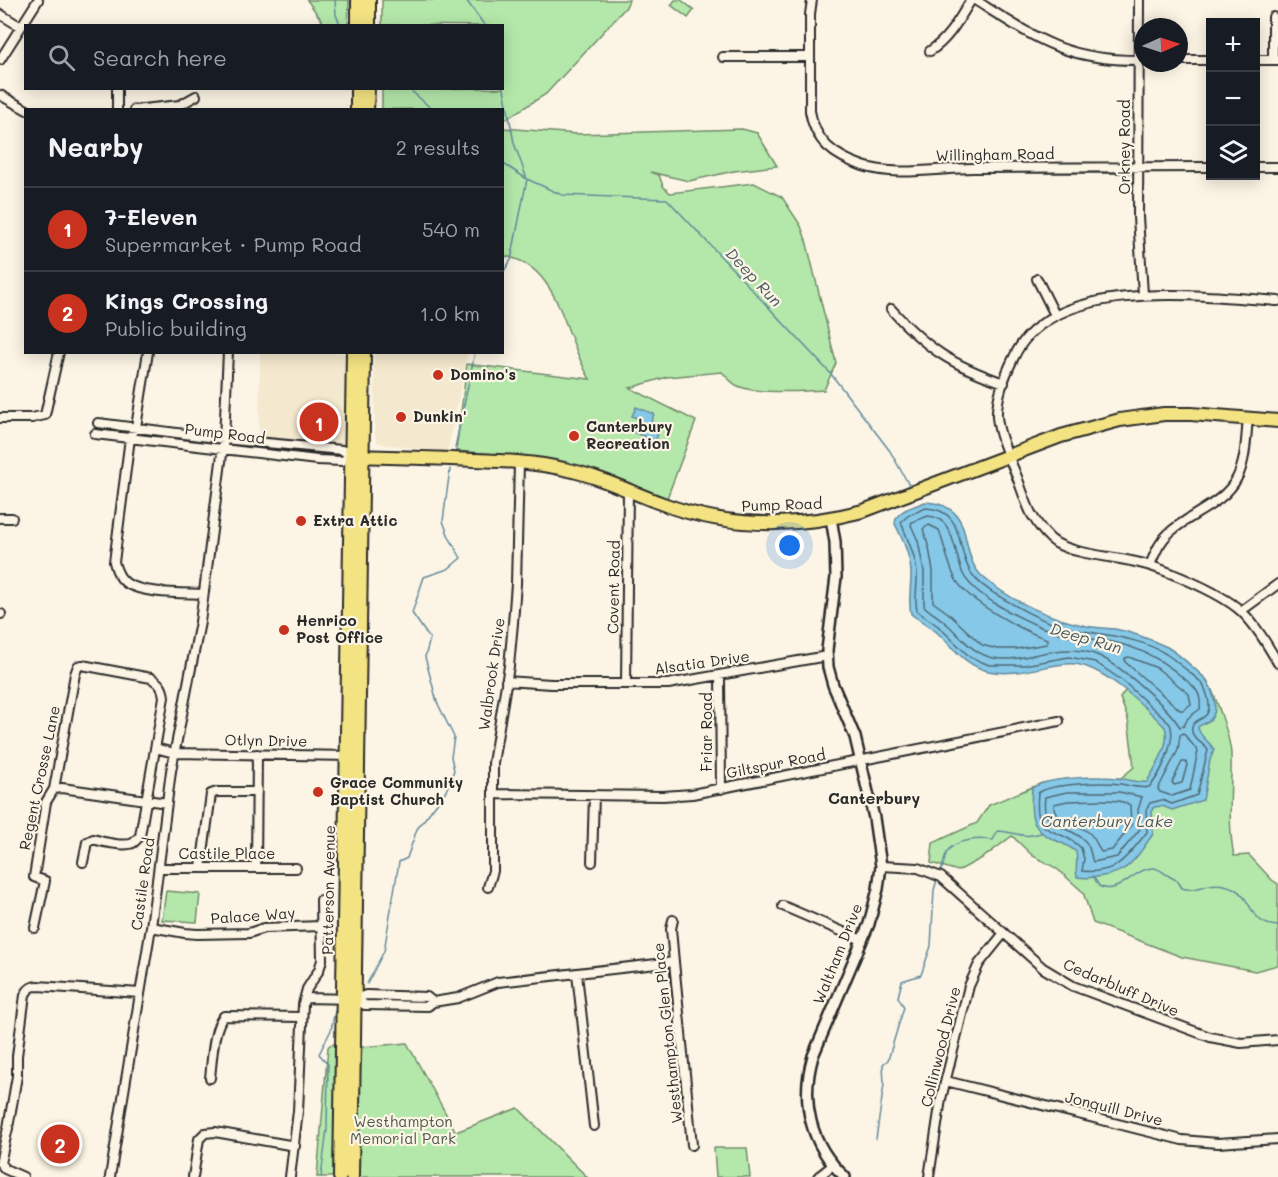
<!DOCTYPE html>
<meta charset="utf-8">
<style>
body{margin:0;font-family:Mali,sans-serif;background:#20242c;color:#f1f3f6}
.controls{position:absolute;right:18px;top:18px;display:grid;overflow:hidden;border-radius:0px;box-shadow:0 3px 15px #0003}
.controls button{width:54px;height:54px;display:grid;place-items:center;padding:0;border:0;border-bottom:2px solid #363941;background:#171b24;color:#f1f3f6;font:30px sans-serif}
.compass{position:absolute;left:1134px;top:18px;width:54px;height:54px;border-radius:50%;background:#171b24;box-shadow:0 3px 15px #0003;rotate:87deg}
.you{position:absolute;left:790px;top:546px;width:21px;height:21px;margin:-15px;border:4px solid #fff;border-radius:50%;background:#1a73e8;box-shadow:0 0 0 9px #1a73e833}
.badge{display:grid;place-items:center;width:39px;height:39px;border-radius:50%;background:#c8321e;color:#fff;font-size:20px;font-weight:700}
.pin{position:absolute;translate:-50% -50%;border:3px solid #fff;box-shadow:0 2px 6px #0006}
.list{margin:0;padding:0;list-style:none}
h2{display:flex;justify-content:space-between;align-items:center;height:78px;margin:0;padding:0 24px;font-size:26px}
h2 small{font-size:20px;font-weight:400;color:#9ea1a6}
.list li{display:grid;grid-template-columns:39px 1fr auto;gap:18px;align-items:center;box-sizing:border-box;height:84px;padding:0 24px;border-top:2px solid #363941}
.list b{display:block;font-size:22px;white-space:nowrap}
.list p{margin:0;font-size:20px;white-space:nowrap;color:#9ea1a6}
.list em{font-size:20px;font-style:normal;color:#9ea1a6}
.icon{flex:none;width:33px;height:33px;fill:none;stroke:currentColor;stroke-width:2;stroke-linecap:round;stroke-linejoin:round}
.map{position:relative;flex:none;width:1278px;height:1177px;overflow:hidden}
.search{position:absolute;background:#171b24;box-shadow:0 3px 15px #0003;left:24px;top:24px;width:480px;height:66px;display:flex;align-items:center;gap:15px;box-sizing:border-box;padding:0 21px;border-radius:0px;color:#9ea1a6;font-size:22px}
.panel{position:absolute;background:#171b24;box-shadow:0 3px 15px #0003;left:24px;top:108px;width:480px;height:246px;border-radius:0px}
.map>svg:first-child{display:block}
.built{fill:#f4e8ce}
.green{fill:#b4e8aa;stroke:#708a6a;stroke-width:1.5}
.water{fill:#86c8e7;stroke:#62899c;stroke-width:1.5}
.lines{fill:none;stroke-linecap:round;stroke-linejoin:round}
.shore{stroke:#4f6a76;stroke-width:1.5}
.stream{stroke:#62899c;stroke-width:1.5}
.minor-casing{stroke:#2b2b2b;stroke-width:12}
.tertiary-casing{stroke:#2b2b2b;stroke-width:14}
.primary-casing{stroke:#2b2b2b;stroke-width:16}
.minor{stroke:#fcf5e5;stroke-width:8}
.tertiary{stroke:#fcf5e5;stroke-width:9}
.primary{stroke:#f4e382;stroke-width:12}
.poi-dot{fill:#c8321e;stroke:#fcf5e5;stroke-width:2}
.labels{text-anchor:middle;stroke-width:4.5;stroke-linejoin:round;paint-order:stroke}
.street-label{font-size:15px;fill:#2b2b2b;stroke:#fcf5e5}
.poi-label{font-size:15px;font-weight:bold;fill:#2b2b2b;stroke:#fcf5e5;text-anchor:start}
.park-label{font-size:15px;fill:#4d5a4b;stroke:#fcf5e5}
.water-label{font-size:16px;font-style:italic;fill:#465a63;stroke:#fcf5e5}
.neighbourhood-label{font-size:16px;font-weight:bold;fill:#2b2b2b;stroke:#fcf5e5}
</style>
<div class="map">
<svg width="1278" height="1177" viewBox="0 0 1278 1177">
<rect width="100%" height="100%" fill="#fcf5e5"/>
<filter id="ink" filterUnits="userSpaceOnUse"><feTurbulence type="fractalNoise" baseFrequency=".0167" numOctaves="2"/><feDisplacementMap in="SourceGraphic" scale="12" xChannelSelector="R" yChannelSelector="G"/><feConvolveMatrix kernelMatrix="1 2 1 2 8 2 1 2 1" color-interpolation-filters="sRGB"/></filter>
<g filter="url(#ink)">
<path class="built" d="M260,353H350L345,444L328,449L292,446L259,437Z
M374,353H468L447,452L382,444L377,442L375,433Z"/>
<path class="green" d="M307,0H349L348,25H325Z
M382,0H629L626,7L546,94L503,121L502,110L382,109V89L502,88V26L382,25Z
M675,0H681L694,10L688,18L671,5Z
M503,128L577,134L742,129L757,133L777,166L734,171L689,181L650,172L659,175L663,186L670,193L754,183L782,197L801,226L806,240L836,363L824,390C803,391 754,395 736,385C731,382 726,376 722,372L667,377L630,388L696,421L667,498L625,482L532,457L456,451L467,364L590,379C564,338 560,263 503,256Z
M1206,679C1215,693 1230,737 1231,754C1232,788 1227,821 1234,856L1249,855L1272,880L1278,884V965L1255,971L1182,957L1093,923L1083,892L1056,868L1033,856L1012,836L984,857L958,871L931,863L933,843L977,823L989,805L1042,783L1066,779L1121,778L1134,767L1128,719L1120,698L1125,691Z
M166,891L200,894L197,922L162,920Z
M407,1043L456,1132L518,1108L587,1177H355L356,1130L362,1047Z
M335,1044L337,1177H317L328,1047L330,1045Z
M714,1148H747L750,1177H716Z"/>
<path class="water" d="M636,407L654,414L649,428L659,432L655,441L633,432L639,419L632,416Z
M925,502C980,505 955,554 984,578C1012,602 1052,619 1087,626C1096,628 1106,628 1115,629C1131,632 1152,640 1167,647C1181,655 1194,669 1206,679C1212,689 1220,708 1211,719C1208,722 1202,724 1198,727C1199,737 1210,741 1214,750L1210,760L1203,800L1172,810L1162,806L1154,807L1152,810L1153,834C1145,845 1136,861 1125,868C1114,876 1090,879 1077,877C1075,868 1078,861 1076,852C1070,846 1063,844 1055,840C1029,830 1030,812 1032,788C1049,777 1102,775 1123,779C1131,780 1138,783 1147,782C1155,767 1171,745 1165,727C1143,705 1098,660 1066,664C1041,666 1014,677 988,671C963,665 953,645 934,630C926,624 919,620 911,614C908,600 911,588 911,575C911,557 903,540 895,524C895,510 914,507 925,502Z"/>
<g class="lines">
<path class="shore" d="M926,508C966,510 955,548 971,573C977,582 986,588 995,594C1016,606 1037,619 1060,626C1095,636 1134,634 1166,654C1178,662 1190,673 1201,682C1206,689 1213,707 1206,715C1201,721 1190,720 1192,732C1194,740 1203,743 1208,750L1197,795L1172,804L1162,800L1150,803L1146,810L1147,832C1128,856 1117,875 1082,871L1084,859L1081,848C1058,824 1033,842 1038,793C1052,783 1103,782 1121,784C1131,786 1139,789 1149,787C1160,777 1177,739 1170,724L1123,681L1095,662L1069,657L1024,665H989L970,657L938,626L917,611C914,598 918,585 917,572C915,553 907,539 901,522L909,515Z
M928,516C955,517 954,554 963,574C973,595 1019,618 1041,627C1065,637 1087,638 1112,642C1138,647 1162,660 1181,676C1194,686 1202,692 1200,709L1188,718L1184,726L1180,727C1167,706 1120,665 1097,655C1089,652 1079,650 1070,650C1044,649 1019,663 993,658C970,653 959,633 942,620C936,615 929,611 924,606V572L918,541L911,525L912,522Z
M929,525L939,530C944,545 948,563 955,578C967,602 1022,630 1047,639V644L1016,649H997L982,645L948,613L933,602V571L929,548L923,529Z
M1129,657L1157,668L1189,694L1191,704L1183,710H1180L1125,662V658Z
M1183,733L1198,751L1190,790L1172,796L1160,792L1158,789L1178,750L1180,735Z
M1186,762L1187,765L1182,783L1174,785L1172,782L1182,762Z
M1067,792H1119L1142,797L1138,810L1140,829L1117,857L1093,862C1090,855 1091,847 1085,841C1067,822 1040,833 1045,797Z
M1068,801C1083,801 1119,797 1130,805L1131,826L1112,850L1101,852C1097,845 1095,837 1088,832C1077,823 1052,821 1054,804Z"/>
<path class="stream" d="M335,0L336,15L341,26
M466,0L485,26
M502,78L514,143L527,179L562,195L667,199L831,374L890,451L909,485
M408,88L433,110
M502,163L527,179L511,260L502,274
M455,448L475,352
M941,871C944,865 944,858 947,852C955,839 979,838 993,840L998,831C1016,832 1023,839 1041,833
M1093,876L1099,886C1118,897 1133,869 1152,868C1160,867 1167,877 1177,880L1182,888C1199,894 1209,877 1233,888C1253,898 1249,925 1278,926
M367,984L384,951L399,862L407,858L417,829L446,791L454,770L451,757L454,737L437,702L425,657L430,639L412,613L424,577L448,569L461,558L449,537L443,521L450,469
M876,1139L884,1084L883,1064L888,1060L904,1007L898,997L902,981L921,975L931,946L934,890L937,880
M321,1177L327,1129L328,1064L319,1054L331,1030L335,1011"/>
<g class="minor-casing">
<path id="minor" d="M812,0L810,14V111C815,142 834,156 863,166C897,177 938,168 973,168C1052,167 1131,167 1210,167
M975,0C1037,39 1066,61 1142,60
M1139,0L1138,217L1143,294
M0,14L21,27
M1273,17V60
M930,51C949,39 959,19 971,0
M723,57H810
M0,60L38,0
M1179,60H1210
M1256,60H1278
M117,88V110
M0,95L27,110
M134,110L180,105L196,96
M1256,167H1278
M1037,279L1055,315
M1278,301C1204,296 1052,275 1014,357C1005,375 996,397 997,417C999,438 1010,459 1017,477C1022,490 1026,504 1032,515C1038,525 1046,537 1056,543C1075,554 1109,556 1131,561C1159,566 1220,592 1241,611C1256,625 1268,646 1278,663
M891,309C927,349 952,365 1004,383
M148,352L136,427L130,438L114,562C116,570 119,578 126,583C143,594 183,593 203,594
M0,418H32L45,415L59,352
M95,434L317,460L342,461L351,456L342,450L224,439L98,423
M0,518H12
M1150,565C1155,554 1159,542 1169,533C1189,514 1224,504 1237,478C1246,461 1246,437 1248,418
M1241,611L1278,584
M0,614H1
M720,676L721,789
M506,681L551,684H668L827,656
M626,684L628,490
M155,748L174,753L351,756
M54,789L62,788L167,803
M494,794L663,796L692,794L1059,721
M592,862L594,795
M881,866L918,868L941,877L1043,968L1073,986L1210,1037L1241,1043L1278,1040
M159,868H296
M201,868L211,794L217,792H257
M256,868L257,754
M488,887L493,871V763L509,666L513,623L516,584L519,463
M783,906L862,940
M673,920L671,929L674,962L692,1145
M151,927L185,933L197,934L249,933L264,928L321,926
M35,928L45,881L34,877L46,802L54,789L75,674L78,666L82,665L151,678C159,683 163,687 164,697L140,836C138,838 136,841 133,843C125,847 102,842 93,839L87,842L83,862
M577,974L594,1126
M305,998L355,999L366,995L427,997L433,1002
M355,999L365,1005L428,1006L433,1002L458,998L498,982L674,962
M210,1078C212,1062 213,1027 224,1016L302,1017
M946,1081L1182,1140L1218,1143L1278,1139
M23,1177L5,1169L0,1163L8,1128L17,1076V1056L25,995C28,989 31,986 38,986L140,993
M110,1177L151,927L171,771L200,622L224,439L228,352
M193,1177L199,1139L205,1133L215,1132L295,1146
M290,1177L298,1111L303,1004L307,989L319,970L322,960L321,900
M818,1177L833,1165
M929,1177L941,1099L969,986L979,964L1004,933"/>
</g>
<g class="tertiary-casing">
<path id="tertiary" d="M831,518L835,542L836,577L827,650L828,667L833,685L855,737L874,818L881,866L878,889L869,924L813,1056C800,1101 810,1145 845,1177"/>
</g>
<g class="primary-casing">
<path id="primary" d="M358,26V0
M369,26V0
M357,110V88
M367,110L368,88
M351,456C392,457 433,458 474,460C504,461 535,462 564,469C599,476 630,492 663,504C728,528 797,528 863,511L1061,436L1120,420L1164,414H1191L1278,421
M340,1177L353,352
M352,1177L364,352"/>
</g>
<use href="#minor" class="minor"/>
<use href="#tertiary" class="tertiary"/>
<use href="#primary" class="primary"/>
</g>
</g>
<g class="poi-dot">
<circle cx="438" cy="375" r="6"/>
<circle cx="401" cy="417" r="6"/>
<circle cx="574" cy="436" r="6"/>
<circle cx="301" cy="521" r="6"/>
<circle cx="284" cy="630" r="6"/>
<circle cx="318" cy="792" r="6"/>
</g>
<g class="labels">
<g class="street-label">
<text transform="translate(1125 147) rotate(-90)" y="5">Orkney Road</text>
<text transform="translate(995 155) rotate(-1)" y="5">Willingham Road</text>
<text transform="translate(225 434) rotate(7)" y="5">Pump Road</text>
<text transform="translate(782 505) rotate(-2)" y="5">Pump Road</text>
<text transform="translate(614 587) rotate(-89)" y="5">Covent Road</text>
<text transform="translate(702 663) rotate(-8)" y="5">Alsatia Drive</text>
<text transform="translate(492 674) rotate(-82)" y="5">Walbrook Drive</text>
<text transform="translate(707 732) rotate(-90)" y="5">Friar Road</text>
<text transform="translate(266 741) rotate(1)" y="5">Otlyn Drive</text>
<text transform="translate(776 764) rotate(-11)" y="5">Giltspur Road</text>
<text transform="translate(40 778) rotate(-78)" y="5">Regent Crosse Lane</text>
<text x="227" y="859">Castile Place</text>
<text transform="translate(143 884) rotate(-82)" y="5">Castile Road</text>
<text transform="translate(329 890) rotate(-89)" y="5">Patterson Avenue</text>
<text transform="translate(253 916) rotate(-4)" y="5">Palace Way</text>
<text transform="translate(838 954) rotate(-68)" y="5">Waltham Drive</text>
<text transform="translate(1121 988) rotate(23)" y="5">Cedarbluff Drive</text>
<text transform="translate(668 1033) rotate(-96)" y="5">Westhampton Glen Place</text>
<text transform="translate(941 1047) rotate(-76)" y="5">Collinwood Drive</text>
<text transform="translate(1114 1109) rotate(14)" y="5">Jonquill Drive</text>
</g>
<g class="poi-label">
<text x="450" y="380">Domino's</text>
<text x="413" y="422">Dunkin'</text>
<text x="586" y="432">Canterbury<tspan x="586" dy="17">Recreation</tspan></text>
<text x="313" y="526">Extra Attic</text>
<text x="296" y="626">Henrico<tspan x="296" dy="17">Post Office</tspan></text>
<text x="330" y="788">Grace Community<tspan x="330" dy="17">Baptist Church</tspan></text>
</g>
<g class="park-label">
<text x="403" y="1127">Westhampton<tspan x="403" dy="17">Memorial Park</tspan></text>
</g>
<g class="water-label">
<text transform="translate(754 277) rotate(47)" y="6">Deep Run</text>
<text transform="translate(1086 638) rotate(16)" y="6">Deep Run</text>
<text x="1107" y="827">Canterbury Lake</text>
</g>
<g class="neighbourhood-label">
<text x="874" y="804">Canterbury</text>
</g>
</g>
</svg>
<div class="controls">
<button>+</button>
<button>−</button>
<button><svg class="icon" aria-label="layers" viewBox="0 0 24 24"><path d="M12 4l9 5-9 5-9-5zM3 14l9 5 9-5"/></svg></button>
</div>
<svg class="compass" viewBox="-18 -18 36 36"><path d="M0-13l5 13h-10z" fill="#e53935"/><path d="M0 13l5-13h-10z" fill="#9ea1a6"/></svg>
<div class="you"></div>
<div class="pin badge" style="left:319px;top:422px">1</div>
<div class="pin badge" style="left:60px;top:1144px">2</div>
<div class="search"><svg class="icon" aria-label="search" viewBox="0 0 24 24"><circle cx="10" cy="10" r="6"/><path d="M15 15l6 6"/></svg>Search here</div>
<section class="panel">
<h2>Nearby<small>2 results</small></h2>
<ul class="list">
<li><span class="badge">1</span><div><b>7-Eleven</b><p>Supermarket · Pump Road</p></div><em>540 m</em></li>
<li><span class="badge">2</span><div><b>Kings Crossing</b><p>Public building</p></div><em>1.0 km</em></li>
</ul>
</section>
</div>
